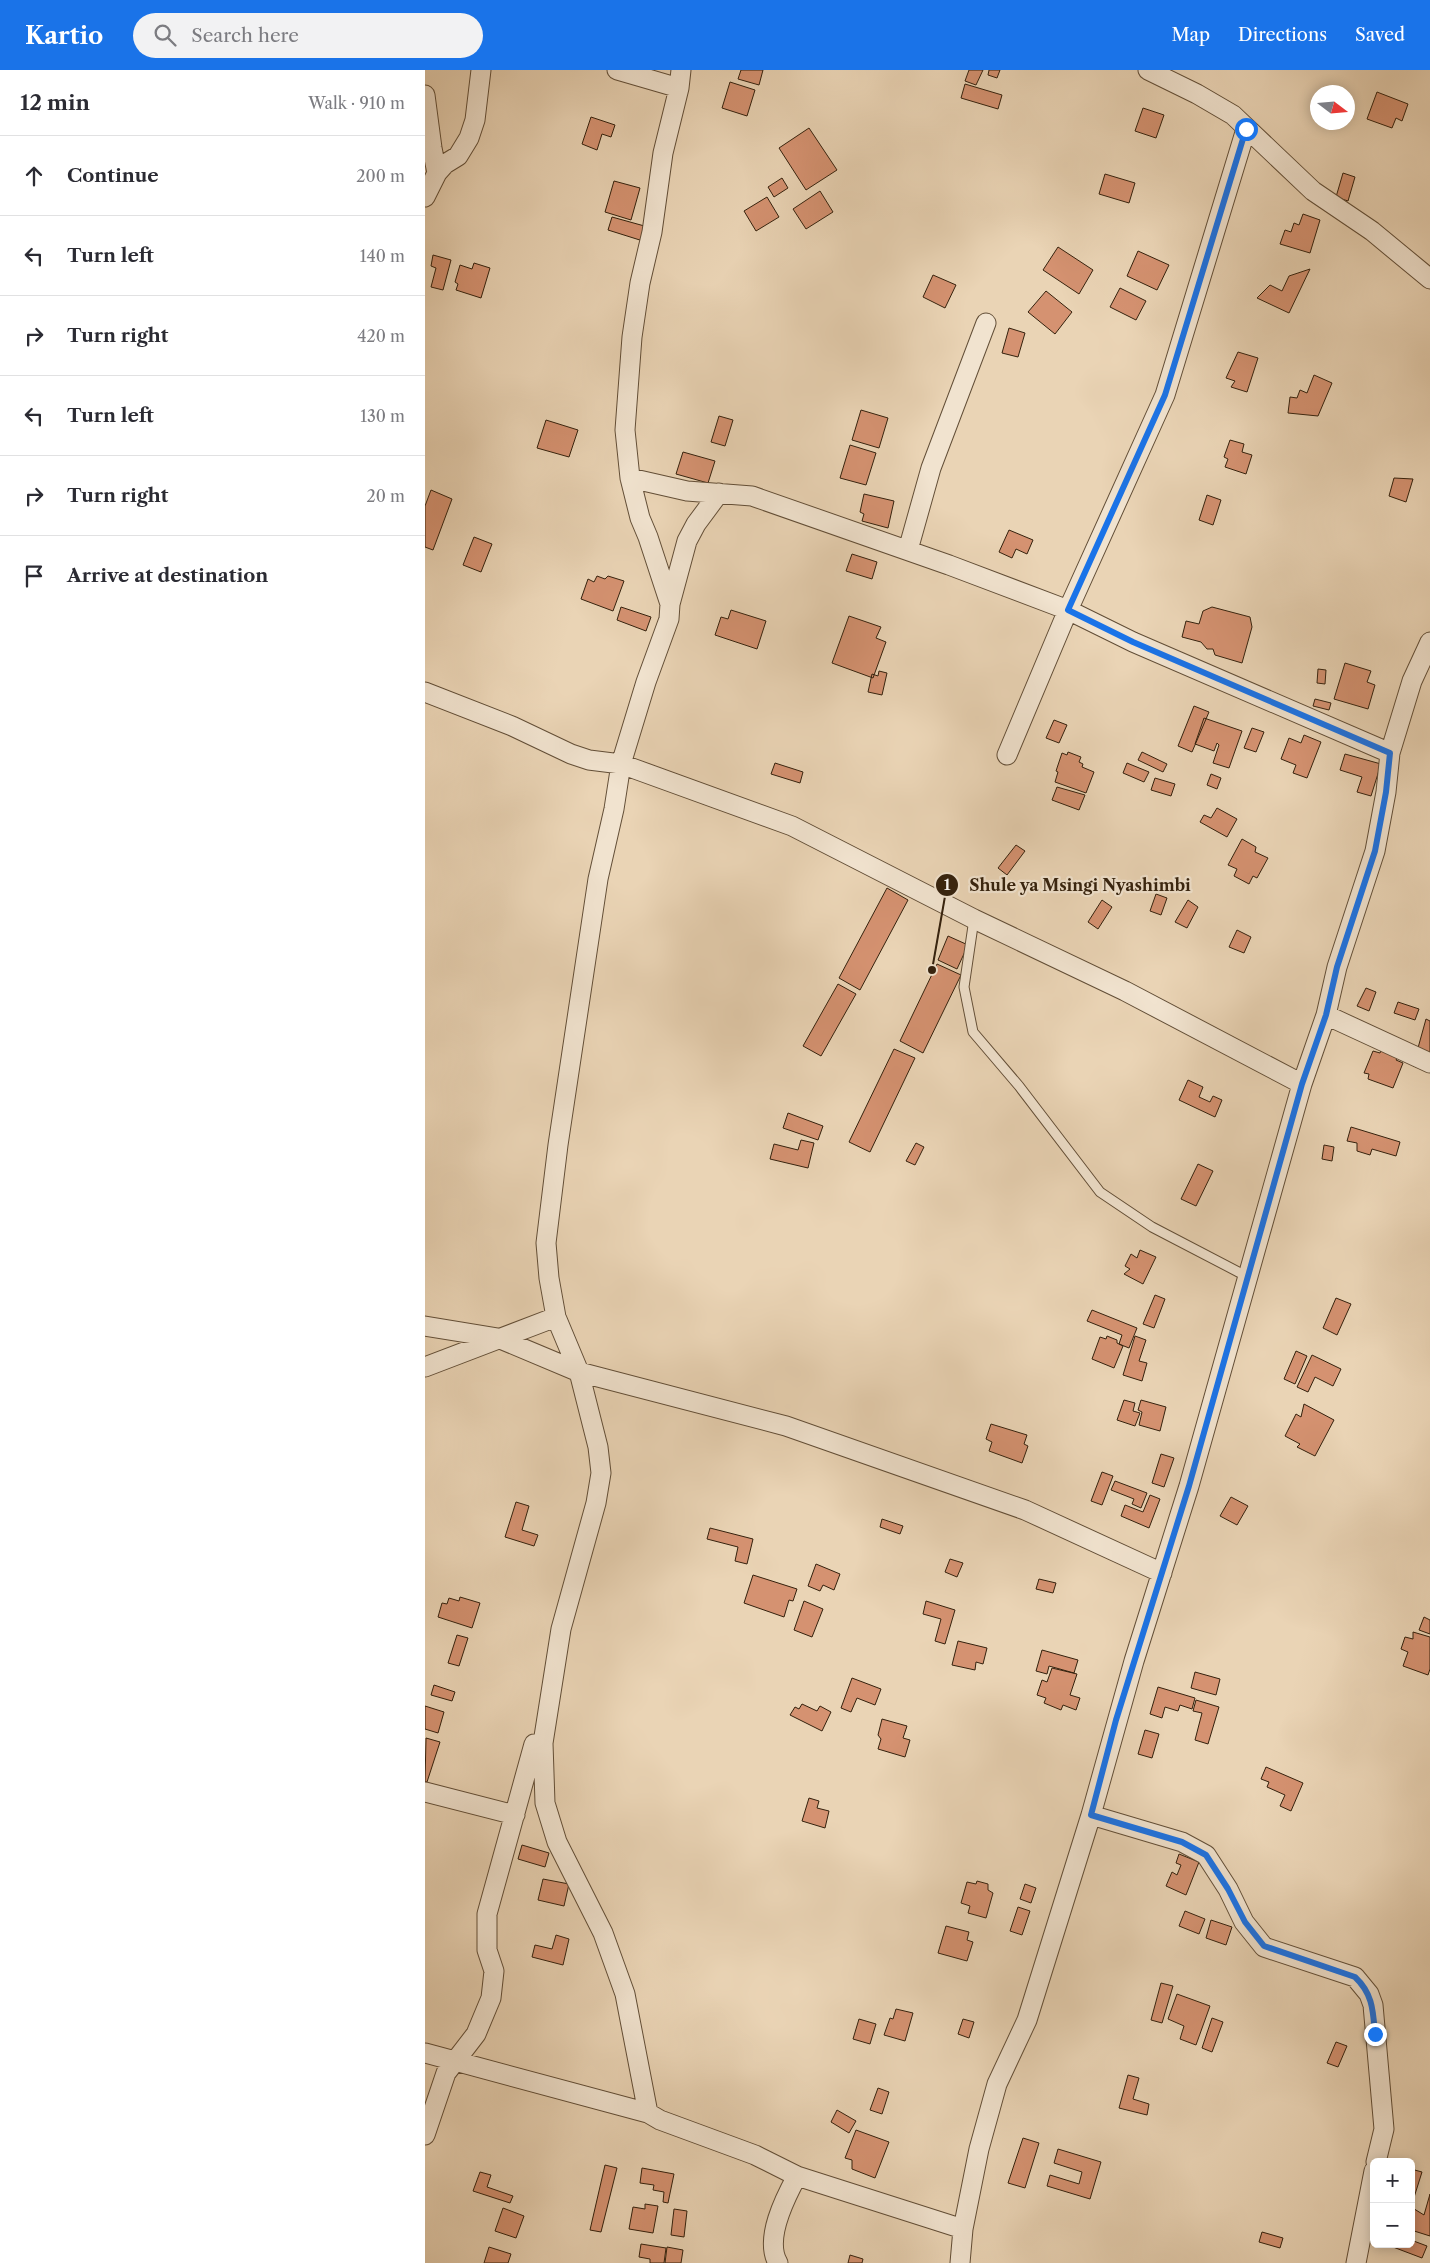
<!DOCTYPE html>
<meta charset="utf-8">
<style>
body{margin:0;font-family:"Libre Caslon Text",serif;background:#f2f2f3;color:#2b2b33}
.controls{position:absolute;right:15px;bottom:15px;display:grid;overflow:hidden;border-radius:8px;box-shadow:0 2px 12px #0003}
.controls button{width:45px;height:45px;display:grid;place-items:center;padding:0;border:0;border-bottom:1px solid #e1e1e2;background:#fff;color:#2b2b33;font:25px sans-serif}
.compass{position:absolute;left:885px;top:15px;width:45px;height:45px;border-radius:50%;background:#fff;box-shadow:0 2px 12px #0003;rotate:106deg}
.stop{position:absolute;width:15px;height:15px;margin:-11px;border:4px solid #1a73e8;border-radius:50%;background:#fff}
.stop.end{background:#1a73e8;border-color:#fff;box-shadow:0 1px 5px #0008}
.list{margin:0;padding:0;list-style:none}
h2{display:flex;justify-content:space-between;align-items:center;height:65px;margin:0;padding:0 20px;font-size:21px}
h2 small{font-size:16px;font-weight:400;color:#7c7c81}
.list li{display:grid;grid-template-columns:32px 1fr auto;gap:15px;align-items:center;box-sizing:border-box;height:80px;padding:0 20px;border-top:1px solid #e1e1e2}
.list b{display:block;font-size:19px;white-space:nowrap}
.list em{font-size:16px;font-style:normal;color:#7c7c81}
.icon{flex:none;width:28px;height:28px;fill:none;stroke:currentColor;stroke-width:2;stroke-linecap:round;stroke-linejoin:round}
.map{position:relative;flex:none;width:1005px;height:2193px;overflow:hidden}
header{display:flex;align-items:center;gap:30px;box-sizing:border-box;height:70px;padding:0 25px;background:#1a73e8;color:#fff}
header strong{font-size:24px}
nav{display:flex;gap:28px;margin-inline-start:auto;font-size:18px}
.search{width:350px;height:45px;background:#f2f2f3;display:flex;align-items:center;gap:12px;box-sizing:border-box;padding:0 18px;border-radius:28px;color:#7c7c81;font-size:19px}
main{display:flex}
aside{flex:1;background:#fff}
.map>svg:first-child{display:block}
.building{fill:#d59271;stroke:#34210d}
.lines{fill:none;stroke-linecap:round;stroke-linejoin:round}
.lane-casing{stroke:#624e37;stroke-width:11}
.street-casing{stroke:#624e37;stroke-width:21}
.lane{stroke:#f1e3cf;stroke-width:9}
.street{stroke:#f1e3cf;stroke-width:19}
.route{stroke:#1a73e8;stroke-width:6}
.leader{fill:none;stroke:#34210d;stroke-width:2}
.callout-dot{fill:#34210d;stroke:#f1e3cf;stroke-width:2}
.mark-label{font-size:15px;text-anchor:middle;font-weight:bold;fill:#fff}
.callout-label{font-size:16px;text-anchor:middle;font-weight:bold;fill:#34210d;stroke:#f1e3cf;stroke-width:4.5;stroke-linejoin:round;paint-order:stroke}
</style>
<header>
<strong>Kartio</strong>
<div class="search"><svg class="icon" aria-label="search" viewBox="0 0 24 24"><circle cx="10" cy="10" r="6"/><path d="M15 15l6 6"/></svg>Search here</div>
<nav><a>Map</a><a>Directions</a><a>Saved</a></nav>
</header>
<main>
<aside>
<h2>12 min<small>Walk · 910 m</small></h2>
<ul class="list">
<li><svg class="icon" aria-label="ahead" viewBox="0 0 24 24"><path d="M12 20V5M6 11l6-6 6 6"/></svg><div><b>Continue</b></div><em>200 m</em></li>
<li><svg class="icon" aria-label="left" viewBox="0 0 24 24"><path d="M17 20v-9H6M10 6l-5 5 5 5"/></svg><div><b>Turn left</b></div><em>140 m</em></li>
<li><svg class="icon" aria-label="right" viewBox="0 0 24 24"><path d="M7 20v-9h11M14 6l5 5-5 5"/></svg><div><b>Turn right</b></div><em>420 m</em></li>
<li><svg class="icon" aria-label="left" viewBox="0 0 24 24"><path d="M17 20v-9H6M10 6l-5 5 5 5"/></svg><div><b>Turn left</b></div><em>130 m</em></li>
<li><svg class="icon" aria-label="right" viewBox="0 0 24 24"><path d="M7 20v-9h11M14 6l5 5-5 5"/></svg><div><b>Turn right</b></div><em>20 m</em></li>
<li><svg class="icon" aria-label="arrive" viewBox="0 0 24 24"><path d="M6 21V4h12l-3 4 3 4H6"/></svg><div><b>Arrive at destination</b></div></li>
</ul>
</aside>
<div class="map">
<svg width="1005" height="2193" viewBox="0 0 1005 2193">
<rect width="100%" height="100%" fill="#ead4b5"/>
<filter id="stains"><feTurbulence type="fractalNoise" baseFrequency=".004" numOctaves="4"/><feColorMatrix values="0 0 0 0 .2 0 0 0 0 .09 0 0 0 0 .02 0 0 0 .5 -.17"/></filter>
<radialGradient id="worn" r=".72"><stop offset=".6" stop-color="#630" stop-opacity="0"/><stop offset="1" stop-color="#630" stop-opacity=".3"/></radialGradient>
<path class="building" d="M316,0H338L334,15L313,9Z
M544,0H558L551,15L540,11Z
M564,0H575L572,8L563,5Z
M305,12L330,20L322,46L297,38Z
M540,14L577,25L573,39L536,28Z
M952,22L983,34L977,51L971,48L967,58L942,49Z
M718,38L739,45L731,68L710,61Z
M166,47L190,55L186,67L177,64L172,80L157,74Z
M384,58L412,100L381,120L354,78Z
M918,103L930,107L923,131L911,127Z
M680,104L710,113L704,133L674,124Z
M357,108L363,118L349,127L343,117Z
M189,111L215,118L206,150L180,142Z
M395,121L408,142L381,159L368,139Z
M342,127L354,147L331,161L319,141Z
M878,144L895,150L885,183L855,174L860,160L866,162L869,153L874,155Z
M187,147L223,157L218,171L183,160Z
M633,177L668,200L654,224L618,200Z
M713,181L744,195L732,220L702,206Z
M8,185L26,190L18,220L6,217L11,198L6,196Z
M49,193L65,198L56,228L31,220L33,214L30,212L35,195L47,199Z
M885,199L864,243L832,228L845,215L857,221L864,206Z
M508,205L531,215L520,238L498,227Z
M695,218L721,231L711,250L685,237Z
M621,221L647,242L630,264L603,242Z
M584,258L600,263L593,287L577,283Z
M813,282L833,288L822,322L806,317L810,311L801,308Z
M889,305L907,313L893,346L863,343L865,327L872,328L875,320L882,323Z
M436,340L463,348L454,378L427,370Z
M294,346L308,350L300,376L286,372Z
M121,350L153,360L144,387L112,378Z
M805,370L819,374L817,382L827,385L821,404L800,397L803,389L799,387Z
M425,375L451,383L441,415L415,408Z
M258,382L290,391L283,413L251,404Z
M969,408L988,409L981,432L964,426Z
M6,420L27,429L8,480L0,477V436Z
M439,424L469,431L463,458L437,451L439,444L435,442Z
M782,425L796,430L788,455L774,450Z
M584,460L608,470L602,484L591,479L587,488L574,482Z
M49,467L67,474L56,502L38,495Z
M427,484L452,492L447,509L421,501Z
M172,506L180,509L183,506L199,511L188,541L156,529L163,509L169,512Z
M196,537L226,547L221,561L192,550Z
M787,537L825,547L827,557L817,593L790,585L788,579H782L776,572L757,567L761,551L774,554L778,541Z
M306,540L341,551L332,579L290,565L296,547L303,549Z
M424,546L456,557L451,568L461,572L448,608L407,593Z
M920,593L946,601L942,612L950,615L943,639L909,629Z
M893,599L901,600L900,614L892,613Z
M454,601L462,603L457,625L443,622L447,604L453,606Z
M890,629L906,633L904,640L888,636Z
M769,636L784,642L767,682L753,676Z
M779,648L817,661L804,698L788,693L794,675L792,673L789,681L770,674Z
M629,650L642,655L634,673L621,668Z
M827,658L839,662L831,682L819,678Z
M879,665L896,672L882,708L868,703L871,695L856,689L864,668L876,673Z
M643,682L656,687L654,692L658,694L657,697L669,702L661,723L630,712L633,702L631,701L637,683L642,685Z
M717,682L742,694L738,702L713,690Z
M920,684L956,694L946,726L932,722L937,707L915,700Z
M350,693L378,702L375,713L346,704Z
M702,693L724,702L719,712L698,703Z
M786,704L796,708L792,719L782,715Z
M730,708L750,714L746,726L726,720Z
M632,717L660,725L654,740L627,730Z
M792,738L812,749L802,767L775,752L779,745L786,748Z
M817,769L831,777L830,782L843,788L832,808L828,806L824,814L809,806L812,799L803,795Z
M591,775L600,781L582,805L573,798Z
M462,818L483,830L435,920L414,908Z
M731,824L742,828L736,845L725,841Z
M677,830L687,837L673,859L663,852Z
M763,830L773,837L762,858L750,852Z
M812,860L826,867L819,883L804,877Z
M523,866L543,875L532,899L513,890Z
M512,894L536,905L498,983L475,971Z
M413,914L431,924L396,986L378,976Z
M941,918L951,922L944,941L932,936Z
M973,932L994,939L990,950L969,943Z
M1001,949L1005,951V984L1000,1000L988,996Z
M958,976L975,983L971,990L978,993L968,1018L943,1009L944,1004L939,1003L948,981L955,983Z
M469,979L490,988L445,1082L424,1072Z
M763,1010L778,1017L774,1027L785,1032L788,1026L797,1030L790,1047L754,1030Z
M363,1043L398,1056L393,1070L358,1058Z
M926,1057L975,1072L971,1086L947,1079L945,1085L932,1081V1073L922,1071Z
M376,1070L389,1073L383,1098L345,1089L349,1074L373,1080Z
M491,1073L499,1077L490,1095L481,1091Z
M899,1075L909,1077L907,1091L897,1089Z
M773,1094L788,1101L771,1136L756,1129Z
M715,1180L731,1187L718,1214L699,1204L705,1199L700,1196L706,1184L712,1188Z
M730,1225L740,1229L729,1258L718,1254Z
M911,1228L926,1234L912,1265L898,1258Z
M667,1240L712,1258L704,1278L694,1274L697,1265L662,1251Z
M682,1266L692,1270V1273L698,1276L689,1298L667,1289L675,1267L681,1269Z
M710,1266L721,1270L714,1291L722,1293L717,1311L698,1305Z
M871,1281L882,1286L870,1314L859,1309Z
M887,1285L916,1299L908,1316L890,1307L883,1322L872,1317Z
M699,1330L710,1333L708,1341L715,1343L710,1356L692,1350Z
M716,1330L741,1337L735,1361L714,1355L717,1342L713,1340Z
M879,1334L909,1350L890,1386L872,1377L875,1374L860,1366L871,1344L876,1347Z
M566,1354L602,1365L599,1374L603,1376L597,1393L564,1381L567,1372L561,1369Z
M736,1384L749,1388L739,1417L727,1413Z
M677,1402L688,1406L677,1435L666,1431Z
M690,1411L722,1423L716,1438L707,1434L709,1429L686,1420Z
M725,1425L735,1429L724,1458L696,1446L700,1435L718,1442Z
M806,1427L823,1436L812,1455L795,1446Z
M91,1432L104,1436L97,1460L113,1465L109,1476L80,1467Z
M457,1449L478,1456L475,1464L455,1457Z
M285,1458L328,1469L322,1494L310,1491L313,1477L282,1469Z
M525,1489L538,1493L532,1507L520,1502Z
M391,1494L415,1504L409,1520L398,1515L395,1521L383,1516Z
M328,1505L372,1519L368,1531L364,1530L359,1547L319,1533Z
M614,1509L631,1513L628,1523L611,1519Z
M35,1527L55,1533L47,1558L13,1547L17,1533L22,1534L24,1528L34,1531Z
M379,1531L398,1539L387,1567L369,1560Z
M501,1531L530,1540L520,1574L510,1571L516,1549L498,1544Z
M999,1547L1005,1550V1564L994,1560Z
M988,1562L1005,1567V1599L1003,1605L978,1596L983,1582L976,1579L980,1567L988,1569Z
M32,1565L43,1568L34,1596L23,1593Z
M533,1571L562,1578L558,1594L551,1592L550,1600L527,1595Z
M617,1580L653,1590L649,1603L624,1596L622,1604L611,1601Z
M627,1598L652,1604L645,1625L655,1628L651,1640L638,1635L636,1640L619,1633L621,1628L612,1625L617,1610L622,1612Z
M770,1602L795,1609L791,1625L766,1618Z
M427,1608L456,1619L450,1635L432,1628L426,1642L416,1638Z
M9,1615L30,1622L27,1631L6,1625Z
M733,1617L770,1628L767,1639L755,1635L753,1641L740,1637L737,1648L725,1644Z
M771,1630L794,1637L783,1674L770,1670L777,1643L768,1641Z
M377,1634L392,1641L395,1636L406,1642L397,1661L365,1645L370,1637L374,1639Z
M0,1636L19,1642L13,1663L0,1659Z
M457,1649L482,1656L478,1668L485,1670L480,1687L453,1679L456,1669L453,1665Z
M720,1660L734,1664L727,1688L713,1684Z
M1,1668L15,1672L2,1712H0Z
M841,1697L878,1713L866,1741L855,1736L860,1725L842,1717L844,1712L836,1709Z
M384,1728L394,1731L392,1738L404,1741L400,1758L377,1751Z
M97,1775L124,1783L120,1797L93,1789Z
M754,1784L774,1792L761,1825L741,1816L747,1802L752,1805L756,1795L751,1793Z
M118,1809L144,1814L139,1836L113,1830Z
M552,1811L563,1814V1820L568,1823L561,1848L543,1843L545,1836L536,1833L542,1812L551,1814Z
M600,1814L611,1818L606,1833L595,1829Z
M593,1837L605,1841L597,1865L585,1861Z
M760,1841L780,1849L774,1864L754,1856Z
M786,1850L807,1857L801,1875L781,1868Z
M521,1856L544,1862L542,1870L548,1872L542,1891L513,1883Z
M131,1865L144,1869L138,1895L107,1887L110,1875L127,1879Z
M736,1913L748,1916L737,1953L726,1950Z
M752,1924L785,1936L771,1975L755,1969L759,1956L743,1949Z
M471,1939L488,1943L480,1971L459,1965L465,1948L468,1949Z
M787,1948L798,1952L787,1982L777,1978Z
M434,1949L451,1954L445,1974L428,1969Z
M538,1949L549,1952L544,1968L533,1964Z
M911,1972L922,1976L913,1997L902,1993Z
M703,2005L714,2008L708,2029L724,2034L722,2045L694,2038Z
M453,2018L464,2022L457,2044L445,2040Z
M412,2040L431,2051L424,2063L406,2052Z
M431,2060L464,2072L450,2108L427,2099V2090L420,2088Z
M598,2068L614,2073L600,2118L583,2113Z
M633,2079L676,2092L665,2129L622,2116L625,2105L654,2114L657,2102L629,2093Z
M180,2095L192,2098L176,2162L165,2160Z
M217,2098L249,2104L243,2133L238,2132L239,2122L228,2120L229,2115L215,2113Z
M986,2099L997,2102L986,2137L999,2145L1005,2124V2166L986,2160Z
M55,2102L66,2105L62,2117L88,2126L85,2133L48,2121Z
M220,2134L233,2136L228,2163L204,2159L208,2137L220,2139Z
M78,2138L99,2146L91,2168L70,2161Z
M249,2139L262,2141L259,2167L246,2165Z
M837,2162L858,2168L855,2178L834,2172Z
M986,2170L1002,2176L997,2188L968,2177L969,2174H986Z
M216,2174L241,2178L239,2193H225V2189L214,2187Z
M64,2177L86,2184L83,2193H59Z
M242,2177L258,2180L256,2193H240Z
M425,2185L438,2189L437,2193H423Z"/>
<g class="lines">
<g class="lane-casing">
<path id="lane" d="M549,849L539,917L548,962L594,1016L675,1122L727,1157L823,1207"/>
</g>
<g class="street-casing">
<path id="street" d="M192,0L254,18
M256,0L254,18L238,83L227,162L215,213L207,267L200,360L205,408L215,448L223,467L245,534L244,549L221,612L196,694L189,739L173,809L133,1075L121,1173L124,1208L131,1247L154,1302L173,1377L176,1403L171,1433L136,1559L118,1673L120,1733L132,1772L178,1863L200,1924L223,2043L235,2050L330,2085L372,2106C360,2128 339,2169 353,2193
M723,0L772,24L808,45L888,121L947,161L1005,209
M0,25L7,78L12,103
M0,127L12,103L20,94L33,86L44,68L50,50L56,0
M205,408L262,421L327,426L524,495L643,540L708,572L965,683
M483,480L506,398L561,253
M245,534L262,471L271,454L294,423
M0,622L87,656L146,684L164,690L196,694L367,756L549,849L700,921L877,1014
M582,685L643,540L740,325L821,59
M901,945L1005,993
M0,1256L73,1268L154,1302L361,1356L600,1440L737,1503
M0,1297L131,1247
M0,1722L90,1745
M666,1745L757,1772L781,1785L803,1819L819,1852L839,1877L930,1907L944,1924L948,1935L959,2059L951,2092
M0,1983L223,2043
M0,2065L21,2003L51,1964L66,1928L69,1901L62,1880V1844L109,1674
M372,2106L538,2159
M535,2193L538,2159L554,2079L572,2014L602,1950L666,1745L709,1591L764,1416L877,1014L901,945L912,897L950,781L961,722L965,683L987,611L1005,572
M931,2193L949,2101"/>
</g>
<use href="#lane" class="lane"/>
<use href="#street" class="street"/>
</g>
<g class="lines">
<path class="route" d="M821,59L740,325L643,540L708,572L965,683L961,722L950,781L912,897L901,945L877,1014L764,1416L691,1650L666,1745L757,1772L781,1785L803,1819L820,1852L839,1876L930,1907C948,1924 948,1941 950,1964"/>
</g>
<path class="leader" d="M507 900L522 815"/>
<g class="callout-dot">
<circle cx="507" cy="900" r="5"/>
<circle cx="522" cy="815" r="12"/>
</g>
<g class="mark-label">
<text x="522" y="820">1</text>
</g>
<g class="callout-label">
<text x="655" y="821">Shule ya Msingi Nyashimbi</text>
</g>
<rect width="100%" height="100%" filter="url(#stains)"/>
<rect width="100%" height="100%" fill="url(#worn)"/>
</svg>
<div class="controls">
<button>+</button>
<button>−</button>
</div>
<svg class="compass" viewBox="-18 -18 36 36"><path d="M0-13l5 13h-10z" fill="#e53935"/><path d="M0 13l5-13h-10z" fill="#7c7c81"/></svg>
<div class="stop" style="left:821px;top:59px"></div>
<div class="stop end" style="left:950px;top:1964px"></div>
</div>
</main>
